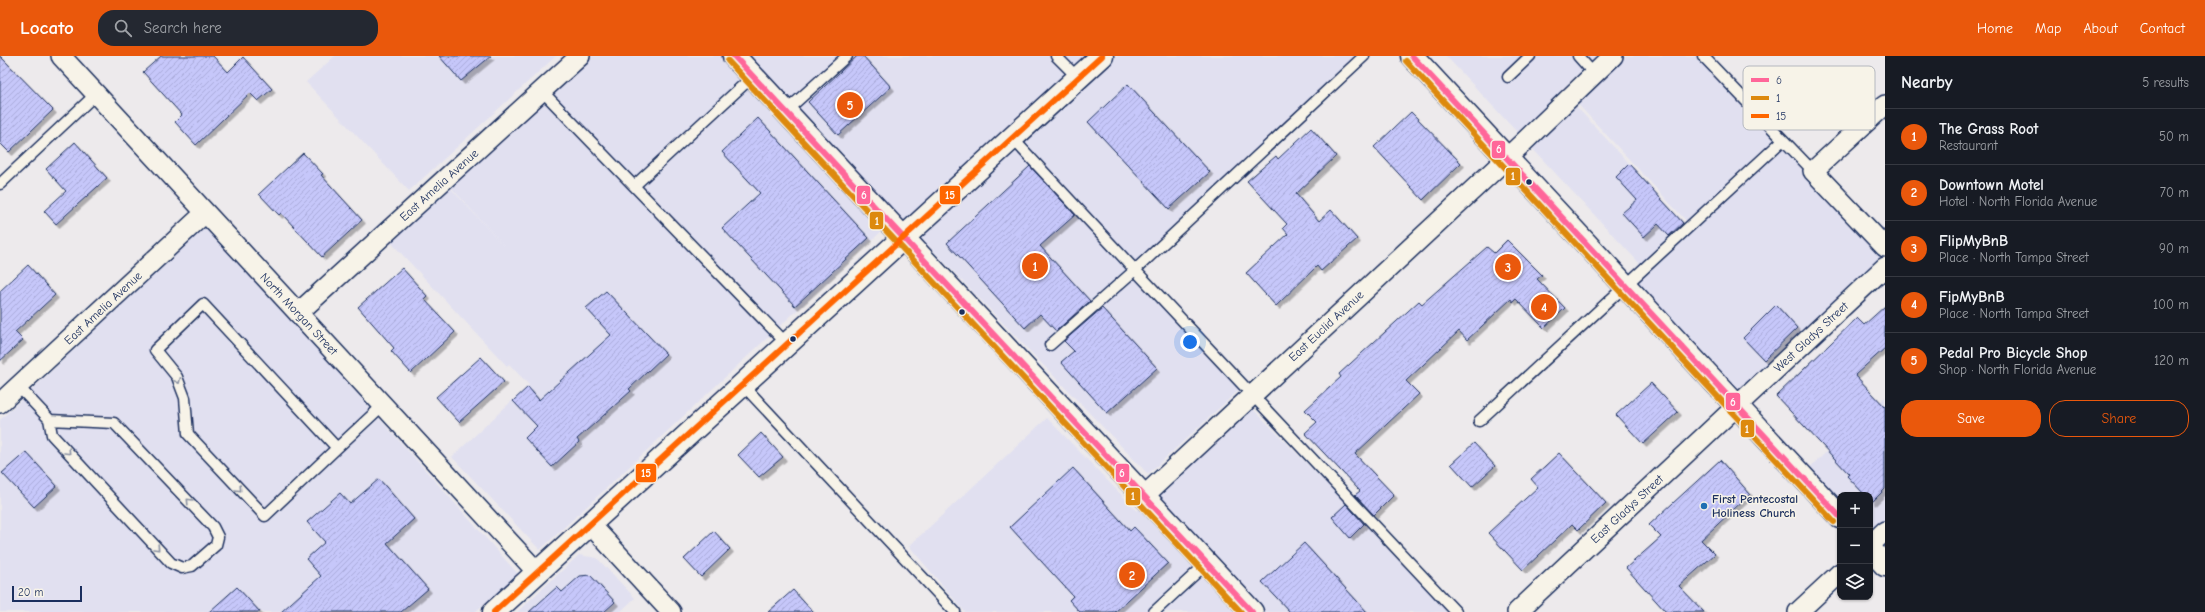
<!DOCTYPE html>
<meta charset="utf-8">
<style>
body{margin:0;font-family:"Comic Neue",sans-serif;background:#242831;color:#f1f3f6}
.controls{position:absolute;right:12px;bottom:12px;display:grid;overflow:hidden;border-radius:8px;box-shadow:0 1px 3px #0004}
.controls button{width:36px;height:36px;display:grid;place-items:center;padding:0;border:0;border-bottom:1px solid #363941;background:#171b24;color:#f1f3f6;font:20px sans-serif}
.scale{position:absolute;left:12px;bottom:10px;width:70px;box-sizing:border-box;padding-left:4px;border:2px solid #1b2f5e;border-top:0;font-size:11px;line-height:14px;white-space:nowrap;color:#1b2f5e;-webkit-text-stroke:3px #f7f3e8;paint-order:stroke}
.you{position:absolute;left:1190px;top:286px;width:14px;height:14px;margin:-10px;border:3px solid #fff;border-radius:50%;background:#1a73e8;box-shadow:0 0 0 6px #1a73e833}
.badge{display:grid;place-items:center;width:26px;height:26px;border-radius:50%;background:#ea580c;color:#fff;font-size:13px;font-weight:700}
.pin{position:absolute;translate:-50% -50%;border:2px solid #fff;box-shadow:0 1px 4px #0006}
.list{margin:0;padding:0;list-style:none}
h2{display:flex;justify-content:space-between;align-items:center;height:52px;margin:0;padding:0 16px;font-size:17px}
h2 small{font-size:13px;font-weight:400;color:#9ea1a6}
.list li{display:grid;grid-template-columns:26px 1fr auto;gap:12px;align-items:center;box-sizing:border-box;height:56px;padding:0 16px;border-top:1px solid #363941}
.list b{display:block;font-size:15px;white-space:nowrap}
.list p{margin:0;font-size:13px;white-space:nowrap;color:#9ea1a6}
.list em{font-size:13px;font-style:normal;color:#9ea1a6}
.actions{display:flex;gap:8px;padding:12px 16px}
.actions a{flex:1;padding:9px 0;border:1px solid #ea580c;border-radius:16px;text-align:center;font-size:14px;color:#ea580c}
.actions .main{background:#ea580c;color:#fff}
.icon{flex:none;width:22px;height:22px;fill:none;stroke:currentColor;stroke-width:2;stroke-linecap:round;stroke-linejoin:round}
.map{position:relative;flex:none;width:1885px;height:556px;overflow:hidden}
header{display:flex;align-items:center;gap:24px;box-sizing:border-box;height:56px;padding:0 20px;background:#ea580c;color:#fff}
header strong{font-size:19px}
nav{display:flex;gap:22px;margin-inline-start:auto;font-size:14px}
.search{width:280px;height:36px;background:#242831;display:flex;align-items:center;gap:10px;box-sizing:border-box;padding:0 14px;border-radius:16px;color:#9ea1a6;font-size:15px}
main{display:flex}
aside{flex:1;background:#171b24}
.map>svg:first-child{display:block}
.built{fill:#e1e0f0}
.building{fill:url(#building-hatch);stroke:#1b2f5e;filter:url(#shadow)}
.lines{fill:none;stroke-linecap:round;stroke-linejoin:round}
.lane-casing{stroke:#1b2f5e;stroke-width:13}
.street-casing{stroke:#1b2f5e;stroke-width:22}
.secondary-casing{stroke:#1b2f5e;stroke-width:25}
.primary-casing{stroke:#1b2f5e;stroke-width:25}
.lane{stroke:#f7f3e8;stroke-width:10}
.street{stroke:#f7f3e8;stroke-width:19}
.secondary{stroke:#f7f3e8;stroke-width:22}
.primary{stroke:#f7f3e8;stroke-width:22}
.bus-1-casing{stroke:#f7f3e8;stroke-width:9}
.bus-2-casing{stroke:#f7f3e8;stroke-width:9}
.bus-3-casing{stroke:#f7f3e8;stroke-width:9}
.bus-1{stroke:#f69;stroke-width:6}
.bus-2{stroke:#dd890e;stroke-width:6}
.bus-3{stroke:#f60;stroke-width:6}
.oneway{stroke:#8991a3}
.bus-dot{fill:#1b2f5e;stroke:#f7f3e8;stroke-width:1.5}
.poi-dot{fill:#1f6fb2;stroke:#f7f3e8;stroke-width:1.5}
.labels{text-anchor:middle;stroke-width:3;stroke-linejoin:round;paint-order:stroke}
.street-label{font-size:12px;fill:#1b2f5e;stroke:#f7f3e8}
.poi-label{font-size:12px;font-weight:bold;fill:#1b2f5e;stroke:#f7f3e8;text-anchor:start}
.key{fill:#f7f3e8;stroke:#b5b8bf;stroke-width:1}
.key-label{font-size:11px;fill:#1b2f5e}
.line-badge{stroke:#f7f3e8;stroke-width:1.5}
.badge-label{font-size:11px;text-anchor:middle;font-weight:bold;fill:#fff}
</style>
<header>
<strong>Locato</strong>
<div class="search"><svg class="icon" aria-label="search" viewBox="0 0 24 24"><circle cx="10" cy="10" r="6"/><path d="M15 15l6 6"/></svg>Search here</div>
<nav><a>Home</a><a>Map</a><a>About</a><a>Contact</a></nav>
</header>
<main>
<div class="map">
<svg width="1885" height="556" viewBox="0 0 1885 556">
<defs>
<pattern id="building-hatch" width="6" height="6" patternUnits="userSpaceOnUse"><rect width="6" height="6" fill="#c6c7fa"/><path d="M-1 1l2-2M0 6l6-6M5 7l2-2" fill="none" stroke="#aaabd9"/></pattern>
<filter id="shadow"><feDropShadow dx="3.5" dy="3.5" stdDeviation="0" flood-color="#0004"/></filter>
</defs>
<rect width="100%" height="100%" fill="#edeaec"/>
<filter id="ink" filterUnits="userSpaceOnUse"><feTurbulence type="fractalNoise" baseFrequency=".025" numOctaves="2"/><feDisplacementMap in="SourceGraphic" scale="8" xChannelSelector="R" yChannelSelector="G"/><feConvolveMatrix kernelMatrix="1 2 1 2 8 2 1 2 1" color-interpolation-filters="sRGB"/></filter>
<g filter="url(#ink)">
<path class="built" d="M335,0H556L409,135L306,26Z
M591,0H1363L1128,213L1240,333L1148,418L899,159L540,494L452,401L529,329L509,308L507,310L384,179L445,126L503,189L449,129Z
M1446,0H1597L1561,34L1686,169L1642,210Z
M1621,0H1700L1885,191V209L1740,348L1634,225L1692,171L1574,44Z
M206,168L518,518L475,556H0V364Z
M1885,341V474L1870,488V439H1840V458L1803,418Z
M1250,350L1453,556H965L909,490L1047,362L1137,455Z
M579,499L597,502L635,542L620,556H517Z"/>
<path class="building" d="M0,0L53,54L9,96L0,87Z
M161,0H213L228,16L243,1L272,33L258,45L250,37L196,89L175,66L182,59L143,16Z
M439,0H491L461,25Z
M857,0H863L891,31L838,79L808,46Z
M1128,28L1210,116L1169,153L1088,66Z
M1411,56L1461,107L1423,144L1374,91Z
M758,62L869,182L795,250L722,172L760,137L722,96Z
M1311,72L1336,100L1296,138L1319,165L1331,154L1357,183L1321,215L1317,210L1276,250L1246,217L1288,178L1283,172L1287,168L1247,125L1276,100L1278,103Z
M75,86L107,122L56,168L44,155L66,135L46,113Z
M303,97L323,118L321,119L362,164L322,201L281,157L279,159L259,138Z
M1629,108L1683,167L1669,180L1658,168L1644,181L1622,157L1637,144L1616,121Z
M1030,110L1075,159L1040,190L1090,245L1056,275L1040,258L1025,272L947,187Z
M1507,184L1542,219L1537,223L1565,252L1544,272L1516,243L1513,246L1511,243L1467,284L1459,275L1406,325L1419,338L1355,398L1394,439L1374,459L1355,439L1360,435L1305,377L1317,366L1305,354L1341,321L1339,318L1419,245L1422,248L1487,191L1494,197Z
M28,209L55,239L15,276L23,284L0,305V235Z
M402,212L427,240L424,243L455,276L411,317L391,295L394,292L358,251Z
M606,235L666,298L629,333L631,335L577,383L579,386L552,411L525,382L537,370L513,345L528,331L539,344L611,279L586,252Z
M1776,249L1797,272L1764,304L1743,282Z
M1885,250V292L1855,319L1885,351V433L1872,446L1870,439H1865L1847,420L1849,418L1776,340L1857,262L1864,269Z
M1102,252L1157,312L1107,357L1061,306L1074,295L1064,285Z
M481,301L504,326L459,366L436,341Z
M1651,327L1678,356L1643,388L1616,359Z
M761,377L783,401L759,421L738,399Z
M1474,387L1495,410L1472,431L1451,408Z
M26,396L57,430L34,451L2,417Z
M1559,397L1606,447L1578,474L1572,468L1523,514L1488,477L1538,431L1531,423Z
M1720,404L1750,438L1701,484L1715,498L1679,530L1704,556H1666L1626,512L1661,481L1649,469Z
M1073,412L1130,475L1134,471L1168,507L1115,556H1080L1069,544L1073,540L1010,471Z
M379,423L414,463L387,487L428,533L401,556H281L321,520L306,503L325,486L307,466L340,437L350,448Z
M1346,448L1364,468L1350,482L1332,461Z
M714,475L730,493L701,521L684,503Z
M1304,487L1367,556H1290L1262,526Z
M590,519L615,546L604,556H529L557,531L562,536L580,520Z
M237,531L260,556H209Z
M793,534L813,556H768Z"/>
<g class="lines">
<g class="lane-casing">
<path id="lane" d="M1056,0L1078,22
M1364,0L1135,214L1456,556
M1578,0L1594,18
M1703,0L1813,115
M1508,21L1530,0
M542,35L788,289
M785,56L847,0
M1013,83L1135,214L1050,289
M0,128L96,38
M634,130L753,20
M743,329L955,556
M18,330L49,363L52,379L171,507L182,512L192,510L216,489L218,481L213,471L114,367L49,364
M1479,365L1783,84
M337,392L265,460L188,378L185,342L177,321L155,294L203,248L337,392L383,349
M1154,556L1207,507"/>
</g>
<g class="street-casing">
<path id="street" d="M61,0L537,516
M1885,49L1813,115L1885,191
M298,257L580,0
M0,347L205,157
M1145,439L1507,102L1613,0
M590,468L671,556
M1870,489L1885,475
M1517,556L1885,211
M1798,556L1840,517"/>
</g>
<g class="secondary-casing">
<path id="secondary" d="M494,556L1102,0"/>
</g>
<g class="primary-casing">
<path id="primary" d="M734,0L1252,556
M1412,0L1840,461
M1870,493L1885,509"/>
</g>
<use href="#lane" class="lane"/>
<use href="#street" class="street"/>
<use href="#secondary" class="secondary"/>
<use href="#primary" class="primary"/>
<g class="bus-1-casing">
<path id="bus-1" d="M734,0L1252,556
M1412,0L1840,461"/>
</g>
<g class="bus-2-casing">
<path id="bus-2" d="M728,5L1241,556
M1406,5L1834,466"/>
</g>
<g class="bus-3-casing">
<path id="bus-3" d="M494,556L1102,0"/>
</g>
<use href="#bus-1" class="bus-1"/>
<use href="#bus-2" class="bus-2"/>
<use href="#bus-3" class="bus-3"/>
</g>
<defs><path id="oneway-chevron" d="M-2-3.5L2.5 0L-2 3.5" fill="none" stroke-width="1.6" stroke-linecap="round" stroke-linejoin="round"/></defs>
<g class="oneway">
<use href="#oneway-chevron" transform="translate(178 325) rotate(66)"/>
<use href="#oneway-chevron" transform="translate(68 396) rotate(47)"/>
<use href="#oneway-chevron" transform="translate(239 433) rotate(47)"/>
<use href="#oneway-chevron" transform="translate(189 445) rotate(-134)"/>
<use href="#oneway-chevron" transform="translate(157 492) rotate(47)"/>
</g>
</g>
<g class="bus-dot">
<circle cx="1529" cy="126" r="3.5"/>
<circle cx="962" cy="256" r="3.5"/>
<circle cx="793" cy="283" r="3.5"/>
</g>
<circle class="poi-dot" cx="1704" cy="450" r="4"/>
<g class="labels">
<g class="street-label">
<text transform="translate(439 129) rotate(-42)" y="4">East Amelia Avenue</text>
<text transform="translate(103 252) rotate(-43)" y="4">East Amelia Avenue</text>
<text transform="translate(299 258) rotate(47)" y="4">North Morgan Street</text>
<text transform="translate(1326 270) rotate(-43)" y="4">East Euclid Avenue</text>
<text transform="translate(1811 281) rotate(-43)" y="4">West Gladys Street</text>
<text transform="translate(1627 453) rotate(-43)" y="4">East Gladys Street</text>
</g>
<g class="poi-label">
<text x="1712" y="447">First Pentecostal<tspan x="1712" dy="14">Holiness Church</tspan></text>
</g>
</g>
<rect x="1743" y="10" width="132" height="64" rx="6" class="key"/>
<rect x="1751" y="22" width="18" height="4" fill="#f69"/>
<rect x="1751" y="40" width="18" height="4" fill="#dd890e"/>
<rect x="1751" y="58" width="18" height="4" fill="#f60"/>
<g class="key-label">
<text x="1776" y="28">6</text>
<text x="1776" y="46">1</text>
<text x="1776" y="64">15</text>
</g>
<g class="line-badge">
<rect x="1491" y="84" width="15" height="19" rx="4" fill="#f69"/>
<rect x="1505" y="111" width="16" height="19" rx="4" fill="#dd890e"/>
<rect x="856" y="129" width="15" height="20" rx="4" fill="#f69"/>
<rect x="939" y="129" width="22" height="20" rx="4" fill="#f60"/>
<rect x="869" y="155" width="15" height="19" rx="4" fill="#dd890e"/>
<rect x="1725" y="336" width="16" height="19" rx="4" fill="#f69"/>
<rect x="1740" y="363" width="15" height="19" rx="4" fill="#dd890e"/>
<rect x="635" y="407" width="22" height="20" rx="4" fill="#f60"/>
<rect x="1115" y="407" width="15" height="20" rx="4" fill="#f69"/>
<rect x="1125" y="431" width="16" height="19" rx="4" fill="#dd890e"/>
</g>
<g class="badge-label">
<text x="1499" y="97">6</text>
<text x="1513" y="124">1</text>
<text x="864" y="143">6</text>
<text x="950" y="143">15</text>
<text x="877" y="169">1</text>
<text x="1733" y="350">6</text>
<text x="1747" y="377">1</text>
<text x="646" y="421">15</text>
<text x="1122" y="421">6</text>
<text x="1133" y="444">1</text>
</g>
</svg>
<div class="controls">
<button>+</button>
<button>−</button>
<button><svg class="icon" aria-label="layers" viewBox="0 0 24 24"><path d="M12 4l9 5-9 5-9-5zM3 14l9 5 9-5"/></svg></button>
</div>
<div class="scale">20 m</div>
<div class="you"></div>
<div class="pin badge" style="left:1035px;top:210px">1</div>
<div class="pin badge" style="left:1132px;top:519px">2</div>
<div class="pin badge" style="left:1508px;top:211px">3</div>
<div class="pin badge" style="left:1544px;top:251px">4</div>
<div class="pin badge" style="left:850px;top:49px">5</div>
</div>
<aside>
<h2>Nearby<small>5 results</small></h2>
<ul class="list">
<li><span class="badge">1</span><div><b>The Grass Root</b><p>Restaurant</p></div><em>50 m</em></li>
<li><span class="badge">2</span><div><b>Downtown Motel</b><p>Hotel · North Florida Avenue</p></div><em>70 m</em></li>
<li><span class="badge">3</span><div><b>FlipMyBnB</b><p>Place · North Tampa Street</p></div><em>90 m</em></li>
<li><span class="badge">4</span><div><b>FipMyBnB</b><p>Place · North Tampa Street</p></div><em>100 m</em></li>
<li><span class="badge">5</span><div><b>Pedal Pro Bicycle Shop</b><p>Shop · North Florida Avenue</p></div><em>120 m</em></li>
</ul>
<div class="actions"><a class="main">Save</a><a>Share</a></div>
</aside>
</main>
